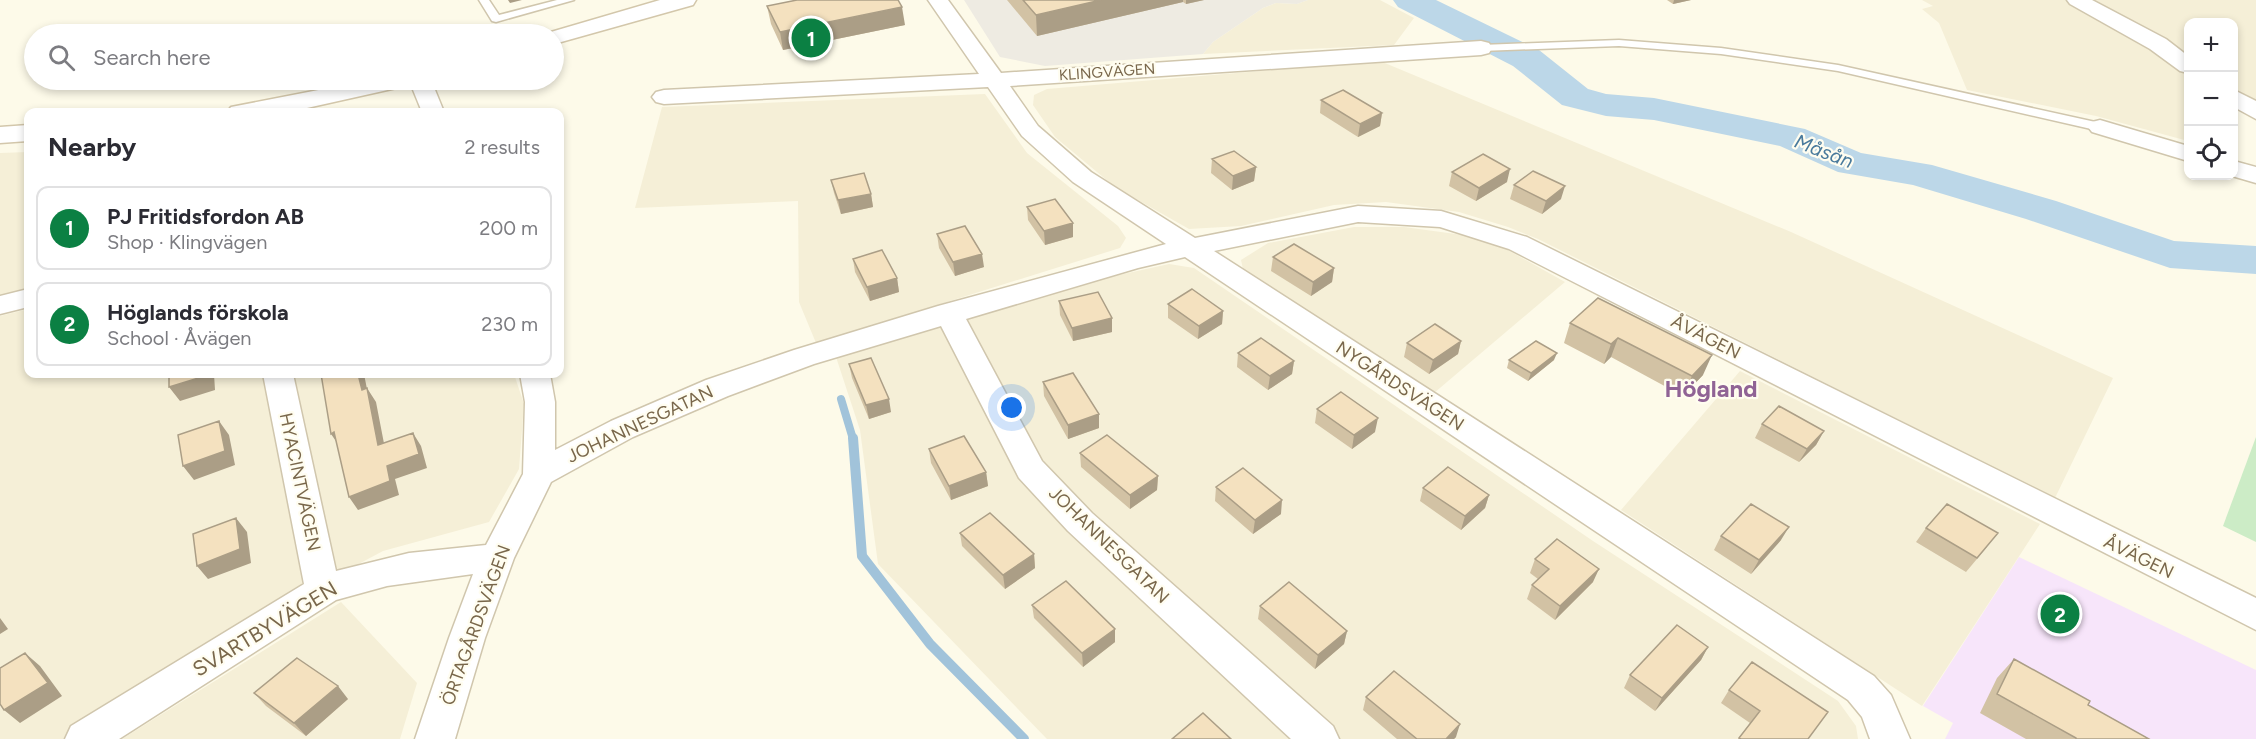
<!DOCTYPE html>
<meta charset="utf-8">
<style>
body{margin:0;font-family:Figtree,sans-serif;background:#f2f2f3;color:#2b2b33}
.controls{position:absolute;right:18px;top:18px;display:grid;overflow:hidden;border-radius:12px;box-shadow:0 3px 9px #0003}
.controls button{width:54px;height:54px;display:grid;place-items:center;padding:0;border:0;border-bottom:2px solid #e1e1e2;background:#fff;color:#2b2b33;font:30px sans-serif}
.you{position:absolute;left:1012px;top:408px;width:21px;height:21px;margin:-15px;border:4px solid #fff;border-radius:50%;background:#1a73e8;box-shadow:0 0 0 9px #1a73e833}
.badge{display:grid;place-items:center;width:39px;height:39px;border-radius:50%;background:#0b8043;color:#fff;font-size:20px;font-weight:700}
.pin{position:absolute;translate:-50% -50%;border:3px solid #fff;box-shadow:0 2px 6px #0006}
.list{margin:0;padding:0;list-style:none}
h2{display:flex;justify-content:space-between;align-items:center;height:78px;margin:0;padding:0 24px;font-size:26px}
h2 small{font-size:20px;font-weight:400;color:#7c7c81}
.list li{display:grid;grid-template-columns:39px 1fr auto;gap:18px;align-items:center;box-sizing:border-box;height:84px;margin:0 12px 12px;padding:0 12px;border:2px solid #e1e1e2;border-radius:12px}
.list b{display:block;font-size:22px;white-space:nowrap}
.list p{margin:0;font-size:20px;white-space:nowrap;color:#7c7c81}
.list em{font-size:20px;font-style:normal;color:#7c7c81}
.icon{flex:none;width:33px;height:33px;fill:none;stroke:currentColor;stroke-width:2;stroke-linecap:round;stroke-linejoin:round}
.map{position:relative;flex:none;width:2256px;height:739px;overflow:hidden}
.search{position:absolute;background:#fff;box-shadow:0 3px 9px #0003;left:24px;top:24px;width:540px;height:66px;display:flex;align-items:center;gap:15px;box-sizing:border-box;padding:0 21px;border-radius:33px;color:#7c7c81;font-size:22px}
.panel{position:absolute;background:#fff;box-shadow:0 3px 9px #0003;left:24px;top:108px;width:540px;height:270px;border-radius:12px}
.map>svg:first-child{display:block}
.residential{fill:#f5efd7}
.industrial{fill:#eeebe2}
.education{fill:#f7e5fa}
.green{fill:#ccecc6}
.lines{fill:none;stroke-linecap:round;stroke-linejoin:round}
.stream-far1{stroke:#a1c3da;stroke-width:8}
.stream{stroke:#a1c3da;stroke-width:10}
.river{fill:#bcd7e8;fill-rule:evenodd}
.lane-casing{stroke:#d0c6ad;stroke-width:3}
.street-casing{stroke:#d0c6ad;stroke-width:3}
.secondary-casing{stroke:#d3c7ab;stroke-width:3}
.lane{fill:#fff;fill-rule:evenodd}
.street{fill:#fff;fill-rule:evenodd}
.secondary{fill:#fff;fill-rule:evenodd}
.wall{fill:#d2c2a4}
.shaded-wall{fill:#ab9e86}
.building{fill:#f4e1bf;stroke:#ab9e86;stroke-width:1.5}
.labels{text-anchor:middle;stroke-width:4.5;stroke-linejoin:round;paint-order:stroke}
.far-street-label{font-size:15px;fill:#79674b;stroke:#fffdf0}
.street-label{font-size:18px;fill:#79674b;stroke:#fffdf0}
.water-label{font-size:20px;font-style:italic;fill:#497a9c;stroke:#fffdf0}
.near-street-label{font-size:21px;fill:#79674b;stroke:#fffdf0}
.district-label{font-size:24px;font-weight:bold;fill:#906395;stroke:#fffdf0}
</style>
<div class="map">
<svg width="2256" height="739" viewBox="0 0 2256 739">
<rect width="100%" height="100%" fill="#fdfae9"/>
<path class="residential" d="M1308,0H1380L1414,18L1394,45L1203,54L1213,42L1263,8L1276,3L1297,4Z
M1922,0H2066L2074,3L2145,44L2188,76V141L2096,116L1967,90L1939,23L1922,9L1933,6Z
M2090,0H2256V105L2234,90V22H2188V56L2127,18Z
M1380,61L1791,232L2113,378L2055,498L1538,239L1508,227L1459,212L1386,202L1334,205L1241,226L1189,229L1115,187L1055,137L1033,105L1034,95L1047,89Z
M985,94L1027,153L1118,226L1126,238L1120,248L816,343L799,302L798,201L635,208L662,107Z
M28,152V289L0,296V153Z
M1354,227H1404L1463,235L1506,249L1565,282L1434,393L1245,278L1241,260L1268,243Z
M1169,264L1194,268L1593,541L1838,701L1856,726L1858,739H1047L878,564L860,430L836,357L1110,277Z
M28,309V374H514L524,404L519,469L489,522L383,551L280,606L63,739H0V316Z
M1740,371L2040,524L1922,706L1621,510Z
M341,602L417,683L400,739H122Z"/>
<path class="industrial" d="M964,0H1308L1297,4L1276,3L1263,8L1213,42L1203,54L1045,66L1000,57Z"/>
<path class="education" d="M2019,557L2256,670V739H1945L1953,723L1923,706Z"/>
<path class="green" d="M2256,437V542L2223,526Z"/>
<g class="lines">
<path class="stream-far1" d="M841,399L853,439"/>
<path class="stream" d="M853,438L862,556L930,644L1024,739"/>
<path class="river" d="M1393,0H1436L1539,50L1588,89L1606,94L1654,98L1805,129L1861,153L1932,165L2056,201L2174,241L2256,246V274L2170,268L2026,219L1913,185L1838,172L1780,146L1654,120L1606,116L1562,105L1513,66L1398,7Z"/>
<g class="lane-casing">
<path id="lane" d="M479,0H489L499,15L557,0H574L496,22L492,21Z
M1619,40L1721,48L1838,65L2100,123L2106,127L2100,131L1838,71L1721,54L1619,46L1481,51L1476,48L1481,45Z"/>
</g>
<g class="street-casing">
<path id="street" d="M928,0H948L1001,73L1481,41L1489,43L1492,48L1489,53L1481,55L1010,86L1038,126L1091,172L1195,238L1358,206L1441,211L1527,237L2256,598V630L1509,249L1440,227L1358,222L1214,251L1874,676L1891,695L1910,739H1870L1862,717L1848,700L1185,257L1138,268L966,319L1042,461L1092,513L1333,726L1339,739H1291L1068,531L1019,478L941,326L814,364L728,396L633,437L551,482L514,558L485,638L455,739H415L449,638L473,574L387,586L336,600L119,739H65L71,726L304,584L263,374H293L336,571L409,553L486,545L523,474L525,402L520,374H550L555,402V450L611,421L706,380L794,350L938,306L1166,244L1073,182L1022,136L988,87L664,104L656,102L652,97L656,92L664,90L979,74Z
M2067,0H2092L2166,39L2188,56V73L2180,71L2150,49L2070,4Z
M409,80H431L444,112H422Z
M2234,90L2256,101V119L2234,107Z
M2100,120L2188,146V161L2092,132L2088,127L2092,122Z
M2234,161L2256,167V183L2232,176Z
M28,289V307L0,314V296Z"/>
</g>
<g class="secondary-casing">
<path id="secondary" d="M660,0H696L693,5L554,44V34H544Z
M370,80H413L410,85L289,112H227L231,107Z
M28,125V141L0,143V127Z"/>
</g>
<use href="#lane" class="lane"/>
<use href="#street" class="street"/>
<use href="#secondary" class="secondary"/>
</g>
<path class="wall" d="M1007,0H1204L1186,4L1183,2L1037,36Z
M1667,0H1691L1673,4Z
M767,6L905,25L783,50L771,24Z
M1321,100L1382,113L1380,126L1358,137L1320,113Z
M1212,159L1256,167L1254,181L1232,190L1211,173Z
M1452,172L1507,182L1476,201L1449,186Z
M831,180L871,194L873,207L841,214L834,193Z
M1514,185L1561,199L1542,214L1510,199Z
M1027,207L1073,237L1045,245L1028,220Z
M937,234L984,267L955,276L939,248Z
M1273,257L1334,268L1332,282L1311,296L1271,271Z
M853,259L897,278L899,292L870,301L855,272Z
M1598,298L1703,375L1683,396L1611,357L1604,364L1564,343L1570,323Z
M1059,301L1112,332L1073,341L1060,315Z
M1168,304L1223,311L1222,324L1198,339L1168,318Z
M1461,341L1458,354L1429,374L1404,357L1407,343Z
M1238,353L1294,361L1292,374L1268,390L1237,367Z
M1509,360H1554L1528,381L1507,368Z
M849,364L891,412L869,419L852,378Z
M1043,382L1099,428L1068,439L1044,396Z
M1317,409L1375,432L1352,449L1315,423Z
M1762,424L1824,431L1816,445L1799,462L1755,438Z
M929,449L986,472L988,486L951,500L931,463Z
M1080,453L1158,476L1157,490L1130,509L1081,467Z
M1216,487L1281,514L1253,534L1215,501Z
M1423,488L1489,495L1485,508L1461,530L1420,501Z
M1926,528L1987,547L1966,572L1916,542Z
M960,533L1034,554L1035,568L1005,589L962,546Z
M1721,536L1781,540L1751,574L1714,550Z
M1535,559L1593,582L1555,620L1527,599L1532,585L1538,579L1530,573Z
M1032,605L1115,642L1083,667L1034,618Z
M1260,606L1347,631L1344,644L1315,669L1258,619Z
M1708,647L1701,660L1655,711L1624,688L1630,675Z
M2014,659L2088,705L2149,739H2026L1980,713L1997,678Z
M1729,690L1808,739H1738L1750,723L1721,703Z
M254,693L348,699L306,736L266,706Z
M1366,697L1456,737L1454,739H1397L1363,710Z"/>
<path class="shaded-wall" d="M508,0H522L510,3Z
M1101,0H1183V2L1037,36L1036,15Z
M1186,0H1204L1186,4Z
M1674,0H1691L1673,4Z
M902,7L905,25L783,50L780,32Z
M1382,113L1380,126L1358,137L1360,124Z
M1256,167L1254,181L1232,190L1233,176Z
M1510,169L1507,182L1476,201L1479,188Z
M1565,186L1561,199L1542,214L1546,201Z
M871,194L873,207L841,214L838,200Z
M1073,223V237L1045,245L1044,231Z
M982,254L984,267L955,276L953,262Z
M1334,268L1332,282L1311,296L1313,282Z
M897,278L899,292L870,301L867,287Z
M1223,311L1222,324L1198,339L1199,326Z
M1112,318V332L1073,341L1072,328Z
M1618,338L1611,357L1604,364L1611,344Z
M1461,341L1458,354L1429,374L1433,360Z
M1557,353L1554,360L1528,381L1531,373Z
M1712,355L1703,375L1683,396L1692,376Z
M1294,361L1292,374L1268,390L1270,376Z
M205,374H214L215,390L180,401L169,387Z
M358,374H364L370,404L362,390Z
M367,388L376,402L387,459L378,445Z
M889,399L891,412L869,419L866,405Z
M1099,414V428L1068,439V425Z
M1378,418L1375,432L1352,449L1354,435Z
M219,421L229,435L235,465L194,480L183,466Z
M1824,431L1816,445L1799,462L1807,449Z
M334,432L340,447L331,434Z
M413,433L421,446L427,468L395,479L399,495L358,510L349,497L387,466Z
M986,472L988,486L951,500L949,486Z
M1158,476L1157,490L1130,509V495Z
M1489,495L1485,508L1461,530L1465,516Z
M1282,500L1281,514L1253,534L1255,520Z
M236,518L247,532L251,563L208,579L197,566Z
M1789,527L1781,540L1751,574L1759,560Z
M1034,554L1035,568L1005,589L1003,575Z
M1599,569L1593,582L1555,620L1560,606Z
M0,618L8,629L0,634Z
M1115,629V642L1083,667L1082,653Z
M1347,631L1344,644L1315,669L1318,655Z
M1708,647L1701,660L1655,711L1662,698Z
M25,653L40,666L62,696L20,723L4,710Z
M338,686L348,699L306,736L294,723Z
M1460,724L1456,737L1454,739H1446Z"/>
<path class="building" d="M797,0H898L902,7L780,32L767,6Z
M1023,0H1101L1036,15Z
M1343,90L1382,113L1360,124L1321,100Z
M1234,151L1256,167L1233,176L1212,159Z
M1483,154L1510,169L1479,188L1452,172Z
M1533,171L1565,186L1546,201L1514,185Z
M864,173L871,194L838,200L831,180Z
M1055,199L1073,223L1044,231L1027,207Z
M965,226L982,254L953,262L937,234Z
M1294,244L1334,268L1313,282L1273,257Z
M882,250L897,278L867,287L853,259Z
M1192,289L1223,311L1199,326L1168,304Z
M1098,292L1112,318L1072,328L1059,301Z
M1598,298L1712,355L1692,376L1618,338L1611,344L1570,323Z
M1435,324L1461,341L1433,360L1407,343Z
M1261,338L1294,361L1270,376L1238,353Z
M1536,341L1557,353L1531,373L1509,360Z
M871,358L889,399L866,405L849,364Z
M1073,373L1099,414L1068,425L1043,382Z
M169,374H205V376L169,387Z
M321,374H358L362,390L367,388L378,445L413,433L419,454L387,466L390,481L349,497L334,432L331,434Z
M1341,392L1378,418L1354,435L1317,409Z
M1779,406L1824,431L1807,449L1762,424Z
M219,421L225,451L183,466L178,435Z
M1107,435L1158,476L1130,495L1080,453Z
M964,436L986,472L949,486L929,449Z
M1448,467L1489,495L1465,516L1423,488Z
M1243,468L1282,500L1255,520L1216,487Z
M1751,504L1789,527L1759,560L1721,536Z
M1947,504L1998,533L1977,558L1926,528Z
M990,513L1034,554L1003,575L960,533Z
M236,518L240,549L197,566L193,534Z
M1557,539L1599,569L1560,606L1532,585L1549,569L1535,559Z
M1066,581L1115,629L1082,653L1032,605Z
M1289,582L1347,631L1318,655L1260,606Z
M1677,625L1708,647L1662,698L1630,675Z
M25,653L48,683L4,710L0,704V668Z
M297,658L338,686L294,723L254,693Z
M2014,659L2090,701L2088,705L2149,739H2076V738L1997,694Z
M1752,662L1828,712L1808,739H1741L1739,738L1760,711L1729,690Z
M1394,671L1460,724L1446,739H1417L1366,697Z
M1203,713L1231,739H1172Z"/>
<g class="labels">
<g class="far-street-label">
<text transform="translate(1107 72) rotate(-4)" y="5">KLINGVÄGEN</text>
</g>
<g class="street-label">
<text transform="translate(1706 337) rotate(27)" y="6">ÅVÄGEN</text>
<text transform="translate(1400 386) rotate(33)" y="6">NYGÅRDSVÄGEN</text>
<text transform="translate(640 424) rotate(-25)" y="6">JOHANNESGATAN</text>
<text transform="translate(300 482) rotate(78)" y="6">HYACINTVÄGEN</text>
<text transform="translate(1109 545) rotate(44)" y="6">JOHANNESGATAN</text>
<text transform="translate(2139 557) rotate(26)" y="6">ÅVÄGEN</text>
<text transform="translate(476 625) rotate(-70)" y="6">ÖRTAGÅRDSVÄGEN</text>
</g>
<g class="water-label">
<text transform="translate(1824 151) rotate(21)" y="7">Måsån</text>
</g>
<g class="near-street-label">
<text transform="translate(265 629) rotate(-31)" y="7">SVARTBYVÄGEN</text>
</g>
<g class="district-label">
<text x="1711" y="397">Högland</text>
</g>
</g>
</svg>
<div class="controls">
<button>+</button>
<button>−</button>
<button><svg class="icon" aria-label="locate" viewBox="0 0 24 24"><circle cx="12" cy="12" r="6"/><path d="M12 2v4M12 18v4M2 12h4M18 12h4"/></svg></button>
</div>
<div class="you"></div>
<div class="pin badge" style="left:811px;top:38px">1</div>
<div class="pin badge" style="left:2060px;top:614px">2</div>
<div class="search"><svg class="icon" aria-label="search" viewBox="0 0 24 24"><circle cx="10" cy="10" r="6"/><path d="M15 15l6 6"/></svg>Search here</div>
<section class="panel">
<h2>Nearby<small>2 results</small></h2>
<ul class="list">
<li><span class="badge">1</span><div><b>PJ Fritidsfordon AB</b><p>Shop · Klingvägen</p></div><em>200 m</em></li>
<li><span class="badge">2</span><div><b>Höglands förskola</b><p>School · Åvägen</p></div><em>230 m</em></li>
</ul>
</section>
</div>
